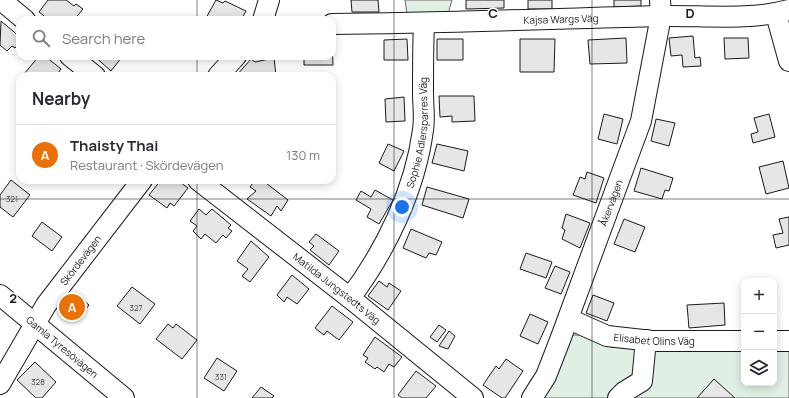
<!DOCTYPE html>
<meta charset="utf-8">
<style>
body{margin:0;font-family:Manrope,sans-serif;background:#f2f2f3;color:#2b2b33}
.controls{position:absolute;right:12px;bottom:12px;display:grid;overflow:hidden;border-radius:8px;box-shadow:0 2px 10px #0003}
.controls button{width:36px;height:36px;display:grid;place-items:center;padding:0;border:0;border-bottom:1px solid #e1e1e2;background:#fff;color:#2b2b33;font:20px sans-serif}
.you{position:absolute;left:402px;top:207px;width:14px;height:14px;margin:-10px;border:3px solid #fff;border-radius:50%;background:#1a73e8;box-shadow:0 0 0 6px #1a73e833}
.badge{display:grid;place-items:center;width:26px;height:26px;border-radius:50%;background:#2563eb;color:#fff;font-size:13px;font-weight:700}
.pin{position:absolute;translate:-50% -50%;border:2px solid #fff;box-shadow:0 1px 4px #0006}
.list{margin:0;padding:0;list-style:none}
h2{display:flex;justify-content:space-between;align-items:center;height:52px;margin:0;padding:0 16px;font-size:17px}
h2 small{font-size:13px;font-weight:400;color:#7c7c81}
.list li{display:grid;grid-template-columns:26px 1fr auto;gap:12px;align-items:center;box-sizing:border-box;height:60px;padding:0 16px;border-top:1px solid #e1e1e2}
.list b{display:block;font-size:15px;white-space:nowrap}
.list p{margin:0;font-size:13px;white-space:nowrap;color:#7c7c81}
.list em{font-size:13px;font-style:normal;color:#7c7c81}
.icon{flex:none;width:22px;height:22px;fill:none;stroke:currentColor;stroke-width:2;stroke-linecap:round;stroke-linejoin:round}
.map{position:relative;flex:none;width:789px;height:398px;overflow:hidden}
.search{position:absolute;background:#fff;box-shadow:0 2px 10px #0003;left:16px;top:16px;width:320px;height:44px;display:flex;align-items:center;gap:10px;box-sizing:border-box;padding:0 14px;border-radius:12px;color:#7c7c81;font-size:15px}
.panel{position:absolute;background:#fff;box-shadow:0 2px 10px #0003;left:16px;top:72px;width:320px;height:112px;border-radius:12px}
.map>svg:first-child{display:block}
.green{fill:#e0efe3;stroke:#6a6a6a}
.building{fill:#e6e6e6;stroke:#1a1a1a}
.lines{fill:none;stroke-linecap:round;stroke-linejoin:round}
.minor-casing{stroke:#1a1a1a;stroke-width:22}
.minor{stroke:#fff;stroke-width:20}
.grid{fill:none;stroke:#1a1a1a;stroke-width:1;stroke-opacity:0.55}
.labels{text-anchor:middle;stroke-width:3;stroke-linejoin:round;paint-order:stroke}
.number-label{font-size:8px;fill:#4d4d4d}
.street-label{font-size:10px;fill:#1a1a1a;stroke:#fff}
.grid-label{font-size:13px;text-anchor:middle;font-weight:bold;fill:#1a1a1a;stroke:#fff;stroke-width:3;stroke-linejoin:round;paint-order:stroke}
</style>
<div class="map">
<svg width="789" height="398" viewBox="0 0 789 398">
<rect width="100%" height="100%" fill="#fff"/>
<path class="green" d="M405,0H452L448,14H407Z
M574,335H584L597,339L611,347L663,351L744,349V383H774V349L789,348V398H542L569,338Z"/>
<path class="building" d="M48,0H66L74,6L76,4L83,9L74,20H49L39,12Z
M216,0L223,3L225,1L246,11L241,20H211L206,18Z
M351,0H378L379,12H352Z
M466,0H504V8L466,9Z
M528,0H552V9H528Z
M614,0H641V6L614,7Z
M1,21L20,37V42L15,48L12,46L7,51L0,45Z
M693,36L695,58L700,57L701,66L683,67L682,55L671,56L669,38Z
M626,38L627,63L590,64L588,40Z
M724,38H748L749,58L725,59Z
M407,39L408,60H384V40Z
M437,39H463V60H437Z
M520,39H555L554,72H520Z
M332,42L333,65H304V56H332Z
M39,56H45L61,69L56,76H26L24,74Z
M94,56H120L122,57L111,71Z
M274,58L276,76H236L251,59L255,62Z
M439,96H474L475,121L452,122V116L440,117Z
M404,97L405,121L386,122L385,99Z
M604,114L623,119L617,144L598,139Z
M769,114L775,137L753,143L751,134L758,132L754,118Z
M656,119L675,123L669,146L651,141Z
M388,144L404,151L394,171L379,163Z
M437,144L468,151L464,171L432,163Z
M783,161L789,188L766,194L759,167Z
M641,168L673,178L669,191L665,190L662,199L634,191Z
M587,172L604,178L596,203L573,195L580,177L585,179Z
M11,180L30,195L13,217L0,207V195Z
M161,180H177L188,188L174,206L170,203L167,208L149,195Z
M255,180H262L288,200L281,211L277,206L271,216L247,199L256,191L250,187Z
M427,187L469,199L463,218L422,205Z
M375,190L393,200L379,224L367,217L371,209L356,200L361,191L371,197Z
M199,209L206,215L212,209L231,225L228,228L232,231L226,238L223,235L216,243L205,234L201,239L193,231L197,226L190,221Z
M566,214L590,223L580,248L562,239L565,230L562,228Z
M789,217V245L776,248L773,235L783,233L779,219Z
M624,219L645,227L635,252L614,244Z
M42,222L62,237L52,251L32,236Z
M411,229L442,242L436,255L429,253L426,258L403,248Z
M316,234L339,251L329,265L310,250L314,246L309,242Z
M251,241L269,257L250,282L242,276L248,269L237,261Z
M526,253L552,262L546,278L520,269Z
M555,266L570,272L561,294L545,288Z
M292,275L309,289L297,304L287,297L284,302L277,295Z
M379,281L387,287L389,283L401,291L388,310L368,296Z
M132,287L155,304L140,324L117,306Z
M74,293L89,305L78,320L62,308Z
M593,295L614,303L607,321L586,313Z
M724,303L725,325L689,328L687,305Z
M332,306L353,322L339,340L327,331L324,335L315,328Z
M530,314L548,322L538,344L520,336Z
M168,324L173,328L176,324L197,340L182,359L156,339Z
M439,325L446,330L437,342L430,337Z
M449,331L455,336L448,349L439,346Z
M375,337L402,357L394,367L389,364L384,372L377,367L375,369L365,362L368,358L363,355Z
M217,358L237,371L224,391L204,378Z
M506,359L523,371L505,398H502L483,385L496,366L499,369Z
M35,362L56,382L42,398H36L17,380Z
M416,371L436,386L426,398H402L398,395Z
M714,379L735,398H697Z
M261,387L274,396L272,398H252Z"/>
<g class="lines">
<g class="minor-casing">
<g id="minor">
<path d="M1,0L25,20"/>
<path d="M776,14L789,61"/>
<path d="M263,20L269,0"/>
<path id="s1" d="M332,24C441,23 550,19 659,16C702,15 748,21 789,10"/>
<path d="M70,56L95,76"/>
<path d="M218,76L236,56"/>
<path id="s2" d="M198,180L350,298L473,398"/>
<path id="s3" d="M0,295L124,398"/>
<path id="s4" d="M350,298C386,250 415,190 423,130C425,118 423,105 423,93C423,70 423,46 424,23"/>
<path id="s5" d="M569,319L607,336L652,341H744"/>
<path d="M774,341H789"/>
<path id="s6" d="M0,384L46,305L142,180"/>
<path id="s7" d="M532,398L546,376L560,340L641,121L661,16L660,0"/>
<path d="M618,398L624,392L642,381L646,340"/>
</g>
</g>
<use href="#minor" class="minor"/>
</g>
<path class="grid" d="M197,0V20M394,0V398M592,0V398M197,56V76M197,180V398M0,199H789"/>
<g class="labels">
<g class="number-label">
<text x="12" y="202">321</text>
<text x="136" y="311">327</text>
<text x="221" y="380">331</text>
<text x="38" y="385">328</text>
</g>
<g class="street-label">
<text dy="4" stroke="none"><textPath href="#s1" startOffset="229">Kajsa Wargs Väg</textPath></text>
<text dy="4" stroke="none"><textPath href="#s4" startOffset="182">Sophie Adlersparres Väg</textPath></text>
<text dy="4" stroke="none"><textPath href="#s7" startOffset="211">Åkervägen</textPath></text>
<text dy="4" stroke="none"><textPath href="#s6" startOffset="148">Skördevägen</textPath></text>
<text dy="4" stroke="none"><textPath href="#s2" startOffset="176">Matilda Jungstedts Väg</textPath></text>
<text dy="4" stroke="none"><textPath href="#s5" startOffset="89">Elisabet Olins Väg</textPath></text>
<text dy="4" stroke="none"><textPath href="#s3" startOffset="81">Gamla Tyresövägen</textPath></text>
</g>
</g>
<g class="grid-label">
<text x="493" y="18">C</text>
<text x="690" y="18">D</text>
<text x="13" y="303">2</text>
</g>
</svg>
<div class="controls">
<button>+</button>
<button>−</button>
<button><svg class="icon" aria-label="layers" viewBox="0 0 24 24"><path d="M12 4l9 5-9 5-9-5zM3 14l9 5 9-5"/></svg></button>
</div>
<div class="you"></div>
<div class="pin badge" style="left:72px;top:307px;background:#e8710a">A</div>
<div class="search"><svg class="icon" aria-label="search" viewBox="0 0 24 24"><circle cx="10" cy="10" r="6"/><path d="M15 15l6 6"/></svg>Search here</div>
<section class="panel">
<h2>Nearby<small></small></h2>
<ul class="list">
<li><span class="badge" style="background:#e8710a">A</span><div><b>Thaisty Thai</b><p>Restaurant · Skördevägen</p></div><em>130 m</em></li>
</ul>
</section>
</div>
